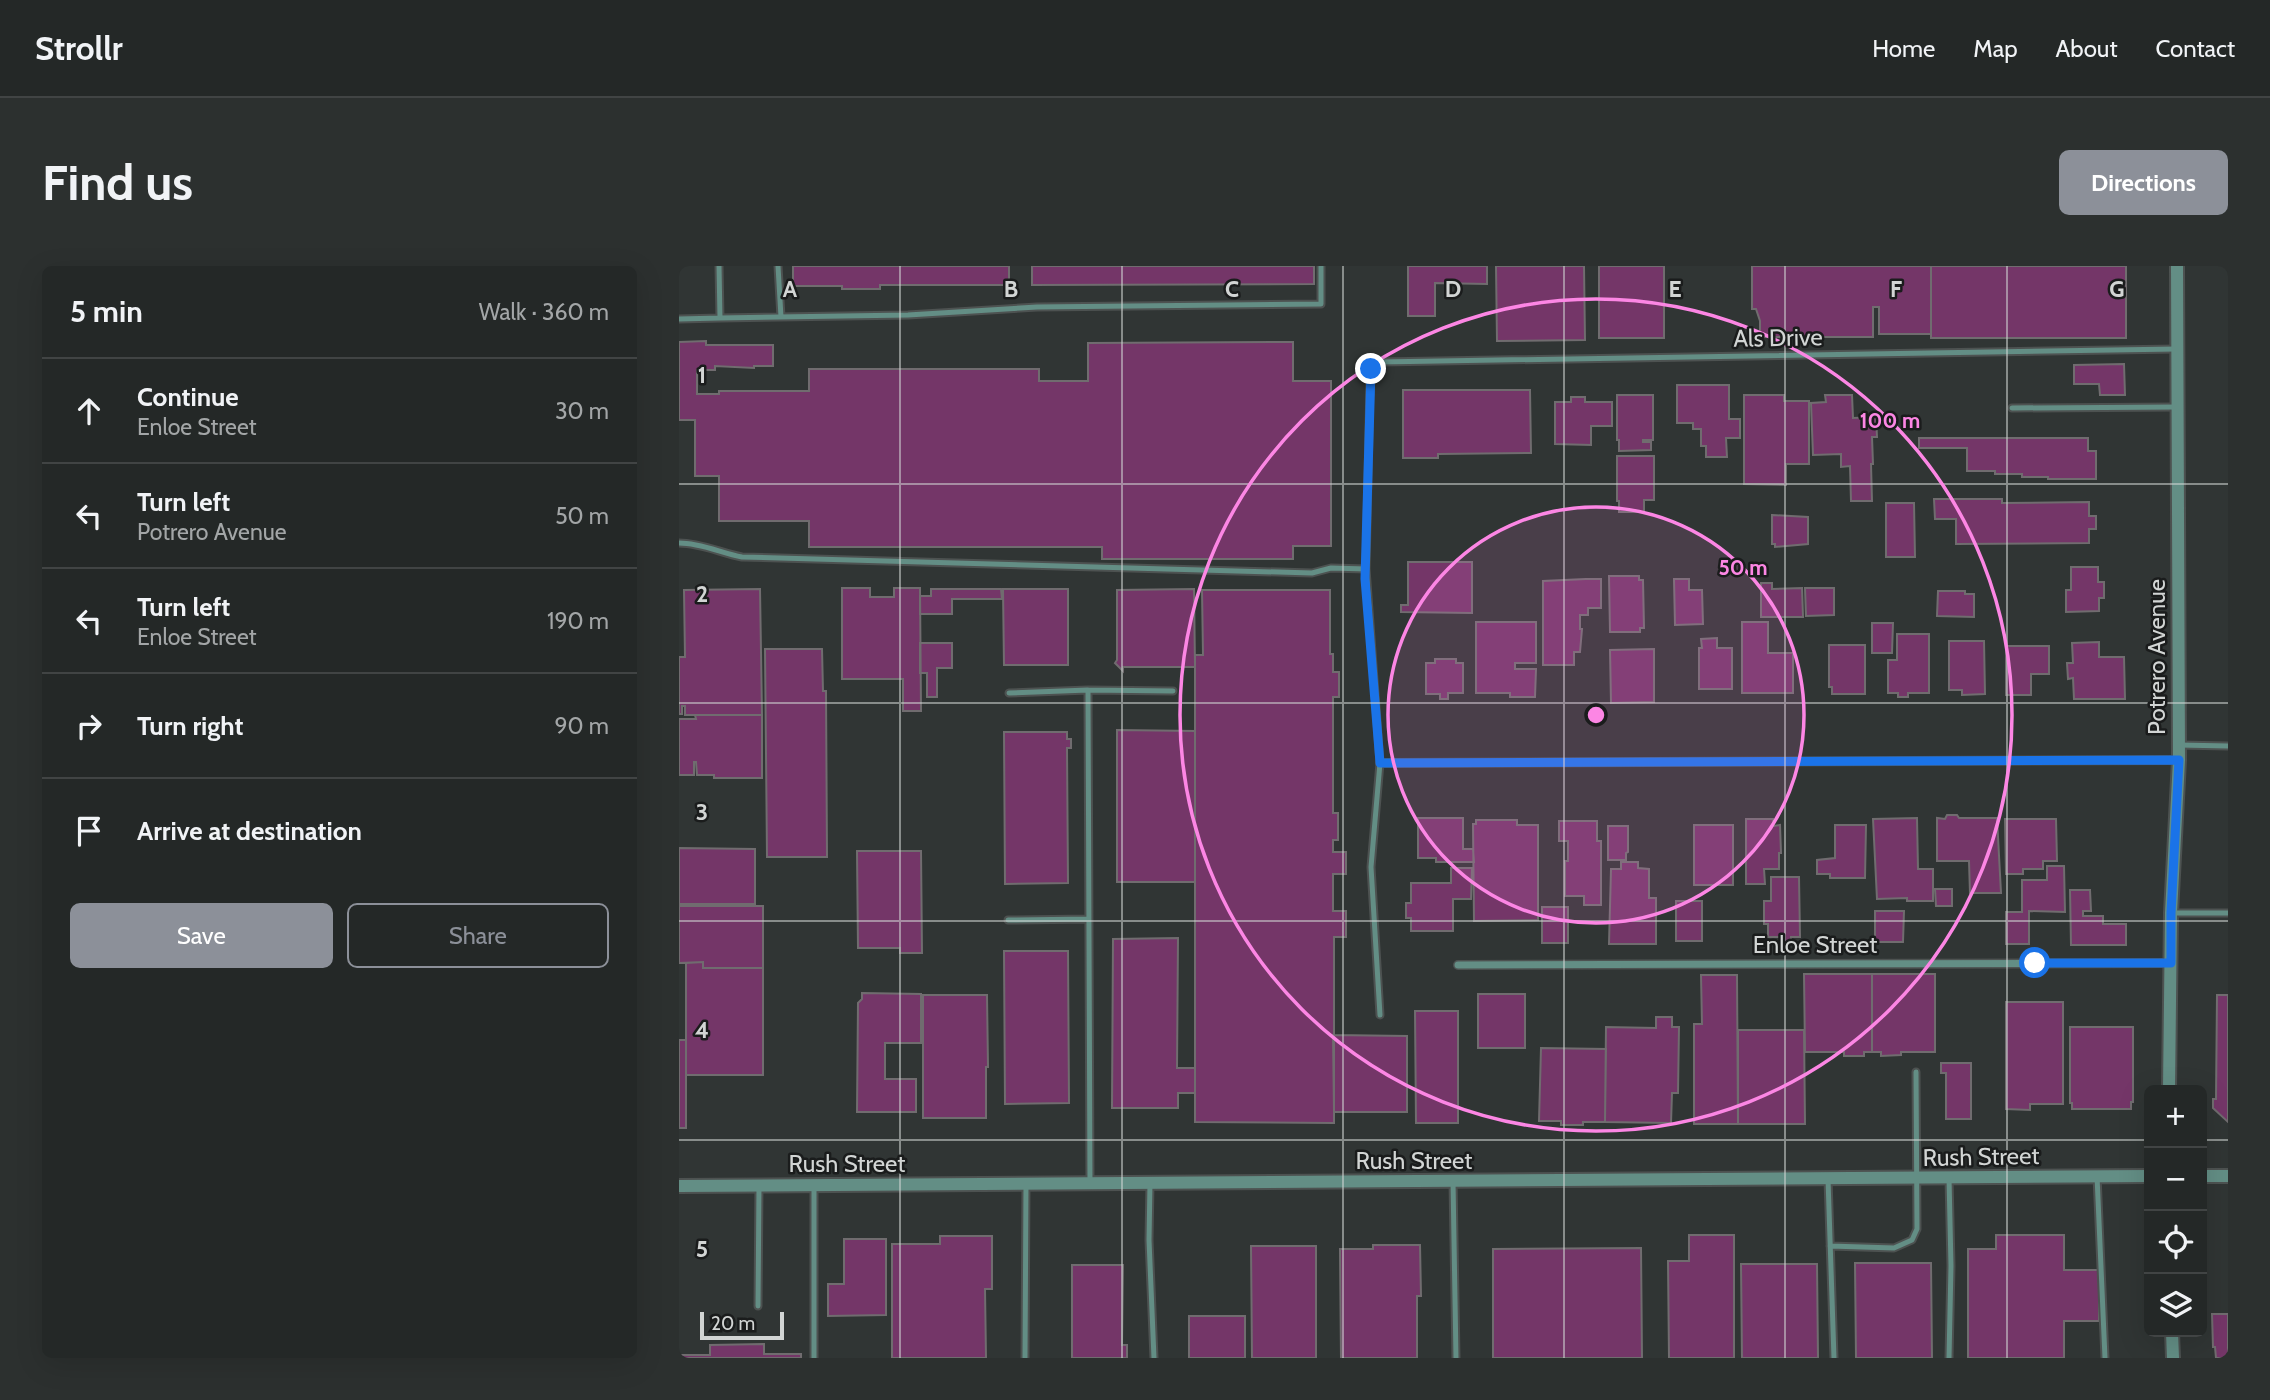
<!DOCTYPE html>
<meta charset="utf-8">
<style>
body{margin:0;font-family:Cabin,sans-serif;background:#2c302f;color:#f1f3f6}
.controls{position:absolute;right:21px;bottom:21px;display:grid;overflow:hidden;border-radius:10px;box-shadow:0 7px 28px #0002}
.controls button{width:63px;height:63px;display:grid;place-items:center;padding:0;border:0;border-bottom:2px solid #414444;background:#242827;color:#f1f3f6;font:35px sans-serif}
.scale{position:absolute;left:21px;bottom:18px;width:84px;box-sizing:border-box;padding-left:7px;border:4px solid #d2d5d4;border-top:0;font-size:19px;line-height:24px;white-space:nowrap;color:#d2d5d4;-webkit-text-stroke:5px #1a1c1c;paint-order:stroke}
.stop{position:absolute;width:21px;height:21px;margin:-16px;border:5px solid #1a73e8;border-radius:50%;background:#fff}
.stop.end{background:#1a73e8;border-color:#fff;box-shadow:0 2px 7px #0008}
.list{margin:0;padding:0;list-style:none}
h2{display:flex;justify-content:space-between;align-items:center;height:91px;margin:0;padding:0 28px;font-size:30px}
h2 small{font-size:23px;font-weight:400;color:#a3a6a7}
.list li{display:grid;grid-template-columns:46px 1fr auto;gap:21px;align-items:center;box-sizing:border-box;height:105px;padding:0 28px;border-top:2px solid #414444}
.list b{display:block;font-size:26px;white-space:nowrap}
.list p{margin:0;font-size:23px;white-space:nowrap;color:#a3a6a7}
.list em{font-size:23px;font-style:normal;color:#a3a6a7}
.actions{display:flex;gap:14px;padding:21px 28px}
.actions a{flex:1;padding:16px 0;border:2px solid #8c9099;border-radius:10px;text-align:center;font-size:24px;color:#8c9099}
.actions .main{background:#8c9099;color:#fff}
.icon{flex:none;width:38px;height:38px;fill:none;stroke:currentColor;stroke-width:2;stroke-linecap:round;stroke-linejoin:round}
.map{position:relative;flex:none;width:1549px;height:1092px;overflow:hidden;border-radius:10px}
header{display:flex;align-items:center;gap:42px;box-sizing:border-box;height:98px;padding:0 35px;background:#242827;border-bottom:2px solid #414444}
header strong{font-size:33px}
nav{display:flex;gap:38px;margin-inline-start:auto;font-size:24px}
.intro{display:flex;align-items:center;justify-content:space-between;box-sizing:border-box;height:168px;padding:0 42px}
h1{margin:0;font-size:49px}
.button{padding:18px 32px;border-radius:10px;background:#8c9099;color:#fff;font-size:24px;font-weight:700}
main{display:flex;gap:42px;padding:0 42px}
aside{flex:1;background:#242827;border-radius:10px;box-shadow:0 7px 28px #0002}
.map>svg:first-child{display:block}
.building{fill:#743668;stroke:#706c6f;stroke-width:2}
.lines{fill:none;stroke-linecap:round;stroke-linejoin:round}
.service-casing{stroke:#4d5251;stroke-width:9}
.minor-casing{stroke:#4d5251;stroke-width:10}
.tertiary-casing{stroke:#4d5251;stroke-width:16}
.service{stroke:#638e85;stroke-width:5}
.minor{stroke:#638e85;stroke-width:7}
.tertiary{stroke:#638e85;stroke-width:12}
.route{stroke:#1a73e8;stroke-width:9}
.grid{fill:none;stroke:#d2d5d4;stroke-width:2;stroke-opacity:0.55}
.ring{fill:none;stroke:#fc86e4;stroke-width:3.5}
.labels{text-anchor:middle;stroke-width:5;stroke-linejoin:round;paint-order:stroke}
.street-label{font-size:24px;fill:#d2d5d4;stroke:#1a1c1c}
.grid-label{font-size:23px;text-anchor:middle;font-weight:bold;fill:#d2d5d4;stroke:#1a1c1c;stroke-width:5;stroke-linejoin:round;paint-order:stroke}
.centre{fill:#fc86e4;stroke:#1a1c1c;stroke-width:3.5}
.ring-label{font-size:21px;text-anchor:middle;font-weight:bold;fill:#fc86e4;stroke:#1a1c1c;stroke-width:5;stroke-linejoin:round;paint-order:stroke}
</style>
<header>
<strong>Strollr</strong>
<nav><a>Home</a><a>Map</a><a>About</a><a>Contact</a></nav>
</header>
<div class="intro"><h1>Find us</h1><a class="button">Directions</a></div>
<main>
<aside>
<h2>5 min<small>Walk · 360 m</small></h2>
<ul class="list">
<li><svg class="icon" aria-label="ahead" viewBox="0 0 24 24"><path d="M12 20V5M6 11l6-6 6 6"/></svg><div><b>Continue</b><p>Enloe Street</p></div><em>30 m</em></li>
<li><svg class="icon" aria-label="left" viewBox="0 0 24 24"><path d="M17 20v-9H6M10 6l-5 5 5 5"/></svg><div><b>Turn left</b><p>Potrero Avenue</p></div><em>50 m</em></li>
<li><svg class="icon" aria-label="left" viewBox="0 0 24 24"><path d="M17 20v-9H6M10 6l-5 5 5 5"/></svg><div><b>Turn left</b><p>Enloe Street</p></div><em>190 m</em></li>
<li><svg class="icon" aria-label="right" viewBox="0 0 24 24"><path d="M7 20v-9h11M14 6l5 5-5 5"/></svg><div><b>Turn right</b></div><em>90 m</em></li>
<li><svg class="icon" aria-label="arrive" viewBox="0 0 24 24"><path d="M6 21V4h12l-3 4 3 4H6"/></svg><div><b>Arrive at destination</b></div></li>
</ul>
<div class="actions"><a class="main">Save</a><a>Share</a></div>
</aside>
<div class="map">
<svg width="1549" height="1092" viewBox="0 0 1549 1092">
<rect width="100%" height="100%" fill="#303534"/>
<path class="building" d="M114,0H330V19H201V23H163V20H114Z
M353,0H635V18L353,19Z
M729,0H808V18L756,17V50H729Z
M817,0H905L906,74L818,75Z
M920,0H985V72H920Z
M1073,0H1252V68H1200V41H1194V71H1081V55L1077,43H1073Z
M1252,0H1447V72H1252Z
M27,75V79H94V100H75V102L36,100V104H18V128H40V125H130V103H360V115H409V77L614,76V115H652V280H614V293H423V281H130V255H40V210H16V154H0V76Z
M1445,98L1446,129H1421L1420,118H1395V99Z
M998,119H1050V153H1061V172H1047L1048,191H1027V180H1022V163H1014V157H998Z
M724,124H851L852,187L759,188V192H724Z
M938,129H974V174H964V176H972V184L940,185V174H938Z
M1065,129H1105V135H1130V198H1107V219L1065,218Z
M1146,129H1173L1174,152L1197,151L1198,171H1193L1194,198H1192L1193,235H1172L1171,200L1162,201V188L1134,189L1132,137L1147,136Z
M892,131H906V136H933V160H912V179L876,178V136H892Z
M1240,172H1409V185H1417V213H1369V211H1343V208H1316V205H1288V182H1240Z
M938,190H975V234H965V246H940V235H938Z
M1255,233H1323V237L1410,236V250H1417V263H1410V277L1277,278V253H1256Z
M1207,237H1235L1236,291H1207Z
M1093,249L1129,251V278L1096,281V278H1093Z
M729,296H793V347L722,346V339H729Z
M1392,301H1419V316H1425V332H1420V345L1387,346V324H1392Z
M930,310H960V314H964L965,362H961V366H931Z
M907,313H922V342H909V349H901V363H903L901,386H895V399H864V315Z
M995,313H1010V324H1023L1024,358L996,359Z
M1082,317H1093V323L1123,322L1124,351H1082Z
M163,322H191V331H215V322H241L242,445H224V413H163Z
M1126,322H1155V349L1127,350Z
M81,323L83,449H6V440H3V448H0V391H6L5,324Z
M252,323H322L323,333H273V348H241V330H252Z
M324,323H389V399H325Z
M515,323L516,401H444V405L436,397L438,394V324Z
M523,324H651V388H654V406H660V431H654V547H659V574H654V586H667V608H654V645H667V671H655V857L516,856V389H524Z
M1259,325H1286V328H1295V351L1258,350Z
M797,356H857V397H836V403H857L856,431H831V427H797Z
M1063,356H1089V387H1114V427H1063Z
M1193,357H1214L1213,387H1193Z
M1218,368H1250V427H1229V431H1219V427H1209V394H1218Z
M1038,372V382H1053V423H1020V382H1023L1022,373Z
M1270,375H1305L1306,428L1283,429V424H1270Z
M1420,376V391H1445L1446,433H1395L1394,412L1389,413L1388,397H1394L1393,377Z
M241,377H273V402H258V431H248V407H241Z
M1150,379H1186V428H1153V421H1150Z
M1327,380H1370V408H1352V429H1327Z
M86,383H143L144,425H147L148,591H88Z
M975,383V436L932,437L931,384Z
M756,393H777V397H784V427H769V433H761V428H747V397H756Z
M16,449H83V512H35V509H18L17,496H15V509H0V453H17Z
M438,464L516,465V616H438Z
M325,466H388V473H392V482H388L389,617L326,618Z
M1268,549H1278L1280,552H1318L1322,627H1291L1290,595H1258V552L1266,553Z
M739,552H784V583H794L795,596H757V592H739Z
M1238,552L1239,603H1254V635H1228V632L1198,633L1194,553Z
M1067,553H1094V560L1101,559L1102,587H1100V603H1085L1086,618H1067Z
M1326,553H1377L1378,595H1364V603H1344V608H1327Z
M797,554H838V559H859V654L795,655L794,558H797Z
M880,555H918V575H922V639H905V630H886V595H889V575H880Z
M1015,559H1054V619H1015Z
M1156,559H1187L1186,612H1151V608H1138V594L1156,592Z
M929,560H949V586L947,587V594H929Z
M0,582L76,583V638H0Z
M178,585H242L243,687H221V682H179Z
M942,596H959V602L970,603V632H977V678H930L932,603H942Z
M1368,600H1385L1386,646L1350,645V678H1327V646H1343V614H1368Z
M772,602H793L792,633H774V665H732V652H727V637H732V617H772Z
M1092,611H1120L1121,671H1112V676H1101V671H1089V658H1085V635H1092Z
M1256,623H1273V640H1257Z
M1391,624H1411L1412,645H1404V650H1424V658H1447V679H1392Z
M997,635H1023V675H997Z
M0,640H84V702H24V696L0,697Z
M863,641H889V677H863Z
M1196,645H1225L1224,676H1196Z
M499,672L498,802H516V827H499V842H433L434,673Z
M325,685H389L390,837L326,838Z
M24,696V702H84V809H7V697Z
M1125,708H1193V786H1185V790H1165V786H1126Z
M1193,708H1256V786H1222V789L1202,790V786H1193Z
M1022,709H1058L1059,858H1015V758H1023Z
M183,727L242,728V777H206V813H237V846H178L179,737L183,733Z
M799,728H846V782H799Z
M244,729H308L309,801H307V852H244Z
M1538,729H1549V856L1534,842V833H1537Z
M1327,736H1384V838H1351V844L1327,843Z
M736,745H779V857H737Z
M977,751H993V761H1000L999,827H993L992,857L926,856L927,761L977,762Z
M1391,761H1454V836H1452V843H1393V837H1391Z
M1059,764H1125L1126,858H1059Z
M654,769L728,770V846H655Z
M0,774H7V862H0Z
M862,782L927,783L926,856H904V859H882V855H860Z
M1262,797H1292V853H1267V807H1262Z
M1010,969H1055V1092H990L989,995H1010Z
M1317,969H1385V1004H1420V1055H1385V1092H1289V983H1317Z
M261,970H313V1023H306L307,1092H213V978H261Z
M165,973H207V1049L149,1050V1018H165Z
M694,979H741L742,1030H738V1092H662L661,983H694Z
M572,980H637V1092H573Z
M962,982L963,1092H814V983Z
M1176,997H1252L1253,1092H1177Z
M1062,998H1138L1139,1092H1063Z
M393,999H444L443,1079H448V1092H393Z
M1533,1048H1549V1092H1537L1536,1081H1534Z
M510,1050H566V1092H510Z
M85,1078V1088H122V1092H0V1089H31V1079Z"/>
<g class="lines">
<g class="service-casing">
<path id="service" d="M99,0L102,51
M41,52L229,49L358,41L642,38V0
M0,53L41,52L40,0
M1333,142L1497,141
M0,277C22,277 42,287 63,291L633,307L652,302L687,303L701,497L692,601L701,749
M687,303L691,117L692,103L701,96L1497,83
M330,427L409,424
M1500,479L1549,480
M1492,647H1549
M329,654L410,653
M1418,910L1426,1092
M1149,913L1155,1092
M774,915L777,1092
M471,917L470,974L475,1092
M411,918L409,424L494,425
M135,919V1092
M1151,980L1215,982L1233,974L1238,963L1237,806
M79,1040L80,920
M346,1092L347,918
M1270,1092L1272,1000L1270,912"/>
</g>
<g class="minor-casing">
<path id="minor" d="M701,497L1500,494
M779,699L1492,697"/>
</g>
<g class="tertiary-casing">
<path id="tertiary" d="M1490,824L1492,647L1500,494L1498,0
M1523,910H1549
M0,920L1470,910
M1493,1066L1494,1092"/>
</g>
<use href="#service" class="service"/>
<use href="#minor" class="minor"/>
<use href="#tertiary" class="tertiary"/>
</g>
<g class="lines">
<path class="route" d="M692,103L686,313L701,497L1500,494L1492,647V697H1356"/>
</g>
<path class="grid" d="M221,0V1092M443,0V1092M664,0V1092M885,0V1092M1106,0V1092M1328,0V1092M0,218H1549M0,437H1549M0,655H1549M0,874H1470M1523,874H1549"/>
<circle cx="917" cy="449" r="208" fill="#fc86e4" fill-opacity=".12"/>
<g class="ring">
<circle cx="917" cy="449" r="208"/>
<circle cx="917" cy="449" r="416"/>
</g>
<g class="labels">
<g class="street-label">
<text transform="translate(1099 72) rotate(-1)" y="8">Als Drive</text>
<text transform="translate(1478 391) rotate(-90)" y="8">Potrero Avenue</text>
<text x="1136" y="687">Enloe Street</text>
<text transform="translate(1302 891) rotate(-1)" y="8">Rush Street</text>
<text x="735" y="903">Rush Street</text>
<text x="168" y="906">Rush Street</text>
</g>
</g>
<g class="grid-label">
<text x="111" y="31">A</text>
<text x="332" y="31">B</text>
<text x="553" y="31">C</text>
<text x="774" y="31">D</text>
<text x="996" y="31">E</text>
<text x="1217" y="31">F</text>
<text x="1438" y="31">G</text>
<text x="23" y="117">1</text>
<text x="23" y="336">2</text>
<text x="23" y="554">3</text>
<text x="23" y="772">4</text>
<text x="23" y="991">5</text>
</g>
<circle cx="917" cy="449" r="10" class="centre"/>
<g class="ring-label">
<text x="1211" y="162">100 m</text>
<text x="1064" y="309">50 m</text>
</g>
</svg>
<div class="controls">
<button>+</button>
<button>−</button>
<button><svg class="icon" aria-label="locate" viewBox="0 0 24 24"><circle cx="12" cy="12" r="6"/><path d="M12 2v4M12 18v4M2 12h4M18 12h4"/></svg></button>
<button><svg class="icon" aria-label="layers" viewBox="0 0 24 24"><path d="M12 4l9 5-9 5-9-5zM3 14l9 5 9-5"/></svg></button>
</div>
<div class="scale">20 m</div>
<div class="stop" style="left:1356px;top:697px"></div>
<div class="stop end" style="left:692px;top:103px"></div>
</div>
</main>
